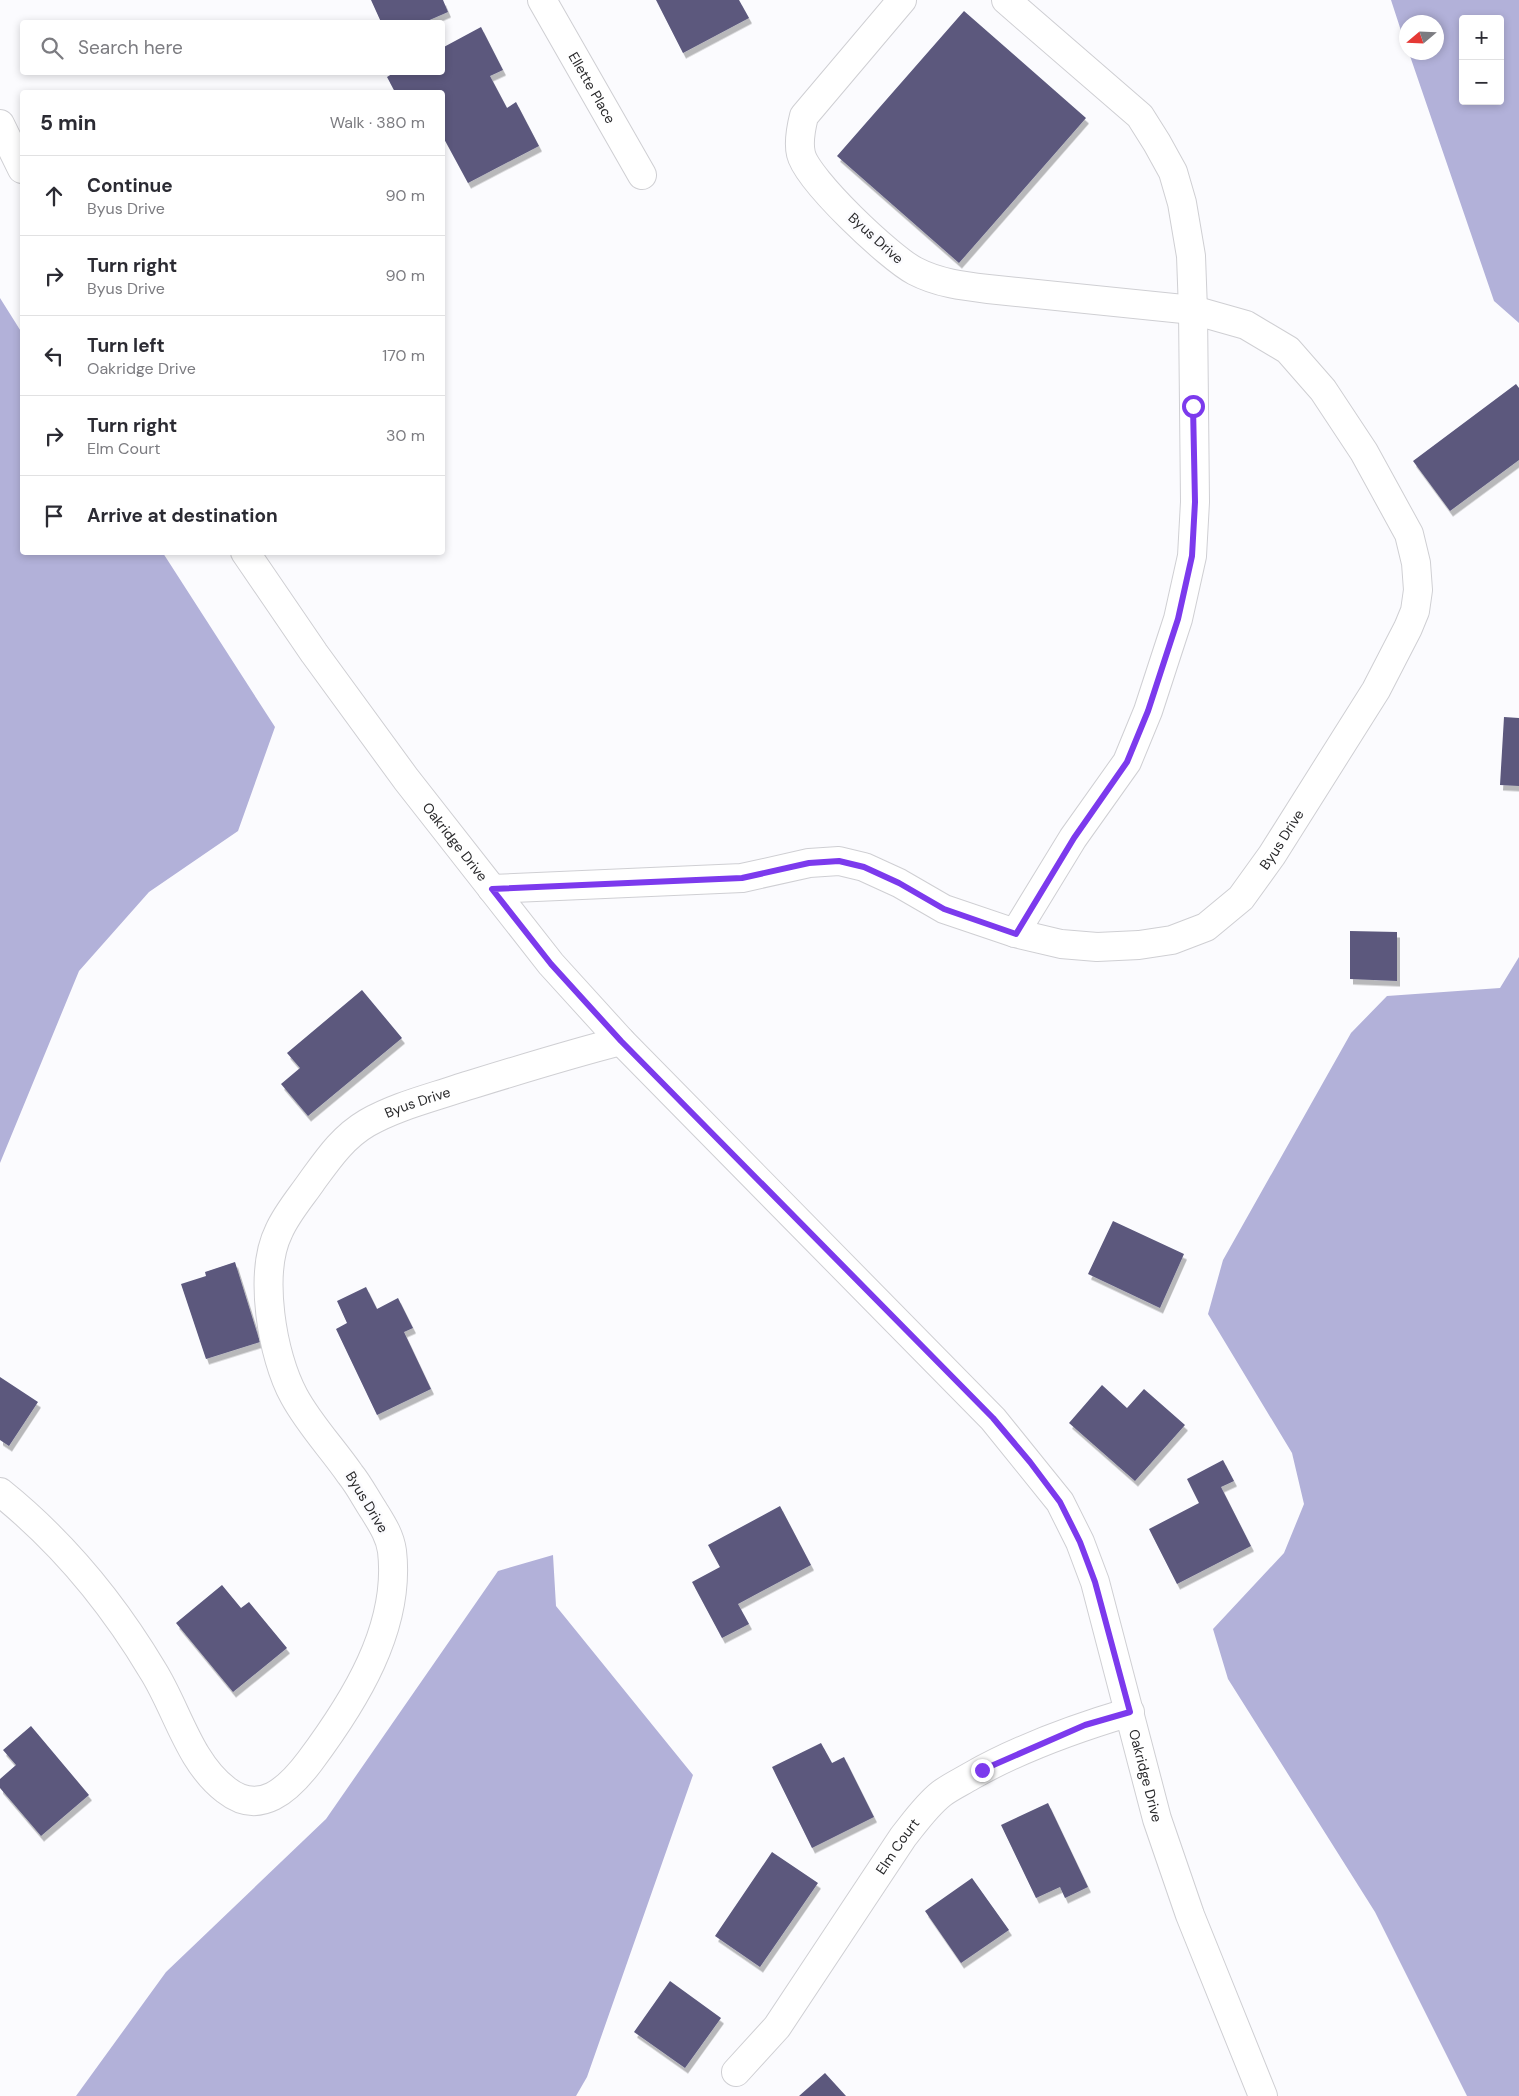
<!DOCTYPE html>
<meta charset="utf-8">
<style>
body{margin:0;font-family:"DM Sans",sans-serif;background:#f2f2f3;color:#2b2b33}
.controls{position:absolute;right:15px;top:15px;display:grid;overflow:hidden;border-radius:5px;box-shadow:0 2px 8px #0003}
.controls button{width:45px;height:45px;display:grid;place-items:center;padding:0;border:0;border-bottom:1px solid #e1e1e2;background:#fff;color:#2b2b33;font:25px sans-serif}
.compass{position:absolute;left:1399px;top:15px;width:45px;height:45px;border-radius:50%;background:#fff;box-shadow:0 2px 8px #0003;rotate:251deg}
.stop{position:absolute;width:15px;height:15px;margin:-11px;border:4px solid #7c3aed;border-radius:50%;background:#fff}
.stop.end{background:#7c3aed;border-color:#fff;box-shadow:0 1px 5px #0008}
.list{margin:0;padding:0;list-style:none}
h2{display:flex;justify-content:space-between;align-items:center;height:65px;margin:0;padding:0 20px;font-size:21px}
h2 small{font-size:16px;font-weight:400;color:#7c7c81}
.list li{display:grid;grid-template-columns:32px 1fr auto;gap:15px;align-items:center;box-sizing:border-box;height:80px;padding:0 20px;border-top:1px solid #e1e1e2}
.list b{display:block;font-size:19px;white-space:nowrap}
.list p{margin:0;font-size:16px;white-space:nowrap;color:#7c7c81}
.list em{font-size:16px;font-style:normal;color:#7c7c81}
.icon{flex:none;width:28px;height:28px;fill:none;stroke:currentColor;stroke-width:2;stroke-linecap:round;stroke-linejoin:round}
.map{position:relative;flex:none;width:1519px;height:2096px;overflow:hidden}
.search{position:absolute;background:#fff;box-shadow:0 2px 8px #0003;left:20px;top:20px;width:425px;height:55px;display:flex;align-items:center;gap:12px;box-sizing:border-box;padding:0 18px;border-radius:5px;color:#7c7c81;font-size:19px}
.panel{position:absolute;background:#fff;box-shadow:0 2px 8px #0003;left:20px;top:90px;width:425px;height:465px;border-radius:5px}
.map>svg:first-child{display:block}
.forest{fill:#b2b1d9;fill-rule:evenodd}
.building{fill:#5b587d;filter:url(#shadow)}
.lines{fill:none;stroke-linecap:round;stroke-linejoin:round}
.minor-casing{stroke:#cfcfd3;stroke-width:30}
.minor{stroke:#fff;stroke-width:28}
.route{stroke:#7c3aed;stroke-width:6}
.labels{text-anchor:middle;stroke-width:5;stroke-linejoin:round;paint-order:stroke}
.street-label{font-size:14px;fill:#29292b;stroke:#fbfbfe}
</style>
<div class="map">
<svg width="1519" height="2096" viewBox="0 0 1519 2096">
<defs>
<filter id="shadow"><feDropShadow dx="3" dy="5.5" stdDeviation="0" flood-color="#0004"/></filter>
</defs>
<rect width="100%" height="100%" fill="#fbfbfe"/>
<path class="forest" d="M1391,0H1519V323L1494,301L1409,53L1436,52V22H1406V46ZM1463,19H1500V101H1463Z
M0,298L22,333V552L163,553L275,727L238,831L149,892L79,971L0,1163Z
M1519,957V2096H1467L1375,1912L1228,1679L1213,1629L1284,1553L1304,1504L1292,1453L1208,1314L1223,1260L1351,1033L1387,996L1500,988Z
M553,1555L556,1606L693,1775L587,2077L576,2096H76L166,1972L326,1819L498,1571Z"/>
<path class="building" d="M371,0H443L448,12L425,22H381Z
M656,0H739L749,18L683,53Z
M964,11L1086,118L959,263L837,156Z
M481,27L503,70L490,76L507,108L516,102L539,146L468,183L442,135V92H395L387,77L395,72H442V48Z
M1516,384L1519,388V460L1450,511L1413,461Z
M1504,717L1519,718V786L1500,785Z
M1350,931L1397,932V981L1350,979Z
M362,990L402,1038L308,1116L281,1084L300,1068L287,1053Z
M1113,1221L1184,1254L1160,1308L1088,1274Z
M235,1262L260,1342L206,1359L181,1284L206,1276L205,1272Z
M366,1287L377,1309L398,1298L413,1328L404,1332L431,1389L377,1415L336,1329L347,1323L337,1301Z
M0,1377L38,1402L9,1446L0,1440Z
M1102,1385L1127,1408L1144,1389L1185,1425L1135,1481L1069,1423Z
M1223,1460L1234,1481L1221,1487L1251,1546L1177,1584L1149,1529L1199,1503L1187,1479Z
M780,1506L811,1565L738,1604L749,1624L722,1638L692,1582L720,1567L708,1545Z
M222,1585L241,1608L249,1602L287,1648L233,1692L176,1623Z
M31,1726L89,1795L41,1836L0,1788V1779L16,1765L3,1750Z
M821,1743L832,1763L844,1757L874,1817L812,1848L772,1767Z
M1048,1803L1088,1887L1065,1898L1060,1887L1036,1898L1001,1825Z
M772,1852L818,1883L760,1967L715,1936Z
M972,1878L1009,1930L961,1963L925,1911Z
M670,1981L721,2018L685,2068L634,2032Z
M825,2073L846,2096H799Z"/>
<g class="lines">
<g class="minor-casing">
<g id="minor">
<path id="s1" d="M542,0L642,175"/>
<path d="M1006,0L1140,116L1157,143L1173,172L1182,203L1191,256L1193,310L1195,502L1192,556L1178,619L1148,711L1127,762L1073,838L1015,933"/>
<path d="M0,124L22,169"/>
<path id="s2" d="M245,552L314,653L406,779L551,964L621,1041L993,1419L1060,1502L1080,1542L1095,1582L1157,1819L1190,1915L1263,2096"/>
<path id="s3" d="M492,889L742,878L809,863L839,861L864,867L899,883L944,909L1015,933L1061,944L1097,947L1139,945L1172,940L1206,927L1241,898L1272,855L1376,690L1408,628L1415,611L1418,590L1416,563L1409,534L1364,452L1323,390L1288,350L1246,325L1193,310L988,289C963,286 938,283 915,271C890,258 807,180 801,154C798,142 801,128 804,116L902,0"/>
<path id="s4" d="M0,1492C61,1541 113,1604 153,1671C177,1709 189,1762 226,1790C260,1817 289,1789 310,1761C354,1702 401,1628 392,1551C390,1536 382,1524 374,1511C366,1499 359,1485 350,1474C332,1448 309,1424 294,1396C272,1356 258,1273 279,1231C287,1213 301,1197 312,1181C328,1159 343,1137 367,1123C395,1107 427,1099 457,1089C512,1072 566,1055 621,1041"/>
<path id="s5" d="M736,2072L777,2027L903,1837C915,1822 926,1806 941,1794C950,1787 961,1782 971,1776C1020,1748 1076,1728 1130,1712"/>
</g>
</g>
<use href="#minor" class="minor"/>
</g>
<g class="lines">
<path class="route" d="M982,1770L1085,1725L1130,1712L1095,1582L1080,1542L1060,1502L1030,1462L993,1418L621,1041L551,964L492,889L742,878L809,863L839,861L864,867L899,883L944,909L1016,934L1074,838L1127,762L1148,711L1178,619L1192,556L1195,502L1193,406"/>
</g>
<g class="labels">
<g class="street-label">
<text dy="5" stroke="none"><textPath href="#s1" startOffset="101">Ellette Place</textPath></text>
<text transform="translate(876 238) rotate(42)" y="5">Byus Drive</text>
<text dy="5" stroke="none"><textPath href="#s3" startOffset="852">Byus Drive</textPath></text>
<text dy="5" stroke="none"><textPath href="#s2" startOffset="358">Oakridge Drive</textPath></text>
<text dy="5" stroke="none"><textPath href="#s4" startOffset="1260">Byus Drive</textPath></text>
<text transform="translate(367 1502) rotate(59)" y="5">Byus Drive</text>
<text dy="5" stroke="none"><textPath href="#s2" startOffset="1542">Oakridge Drive</textPath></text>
<text dy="5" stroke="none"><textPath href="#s5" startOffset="278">Elm Court</textPath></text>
</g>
</g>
</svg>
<div class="controls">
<button>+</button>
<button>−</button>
</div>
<svg class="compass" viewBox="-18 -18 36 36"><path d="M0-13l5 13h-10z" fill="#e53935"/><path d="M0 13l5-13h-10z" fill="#7c7c81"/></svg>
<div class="stop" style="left:1193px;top:406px"></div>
<div class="stop end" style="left:982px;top:1770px"></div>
<div class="search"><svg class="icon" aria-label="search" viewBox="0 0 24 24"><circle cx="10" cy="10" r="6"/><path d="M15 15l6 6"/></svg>Search here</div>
<section class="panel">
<h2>5 min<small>Walk · 380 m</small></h2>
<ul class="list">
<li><svg class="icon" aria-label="ahead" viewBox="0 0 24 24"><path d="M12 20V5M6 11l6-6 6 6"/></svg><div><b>Continue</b><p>Byus Drive</p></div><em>90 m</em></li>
<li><svg class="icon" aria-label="right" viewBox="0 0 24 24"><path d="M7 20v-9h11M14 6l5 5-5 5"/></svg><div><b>Turn right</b><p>Byus Drive</p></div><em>90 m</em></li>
<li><svg class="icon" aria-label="left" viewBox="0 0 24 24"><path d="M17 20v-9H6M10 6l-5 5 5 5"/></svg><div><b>Turn left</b><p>Oakridge Drive</p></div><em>170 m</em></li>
<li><svg class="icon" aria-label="right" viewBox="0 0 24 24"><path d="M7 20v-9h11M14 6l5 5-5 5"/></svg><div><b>Turn right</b><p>Elm Court</p></div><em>30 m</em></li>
<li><svg class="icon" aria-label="arrive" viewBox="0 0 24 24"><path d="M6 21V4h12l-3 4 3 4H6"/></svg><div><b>Arrive at destination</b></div></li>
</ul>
</section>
</div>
